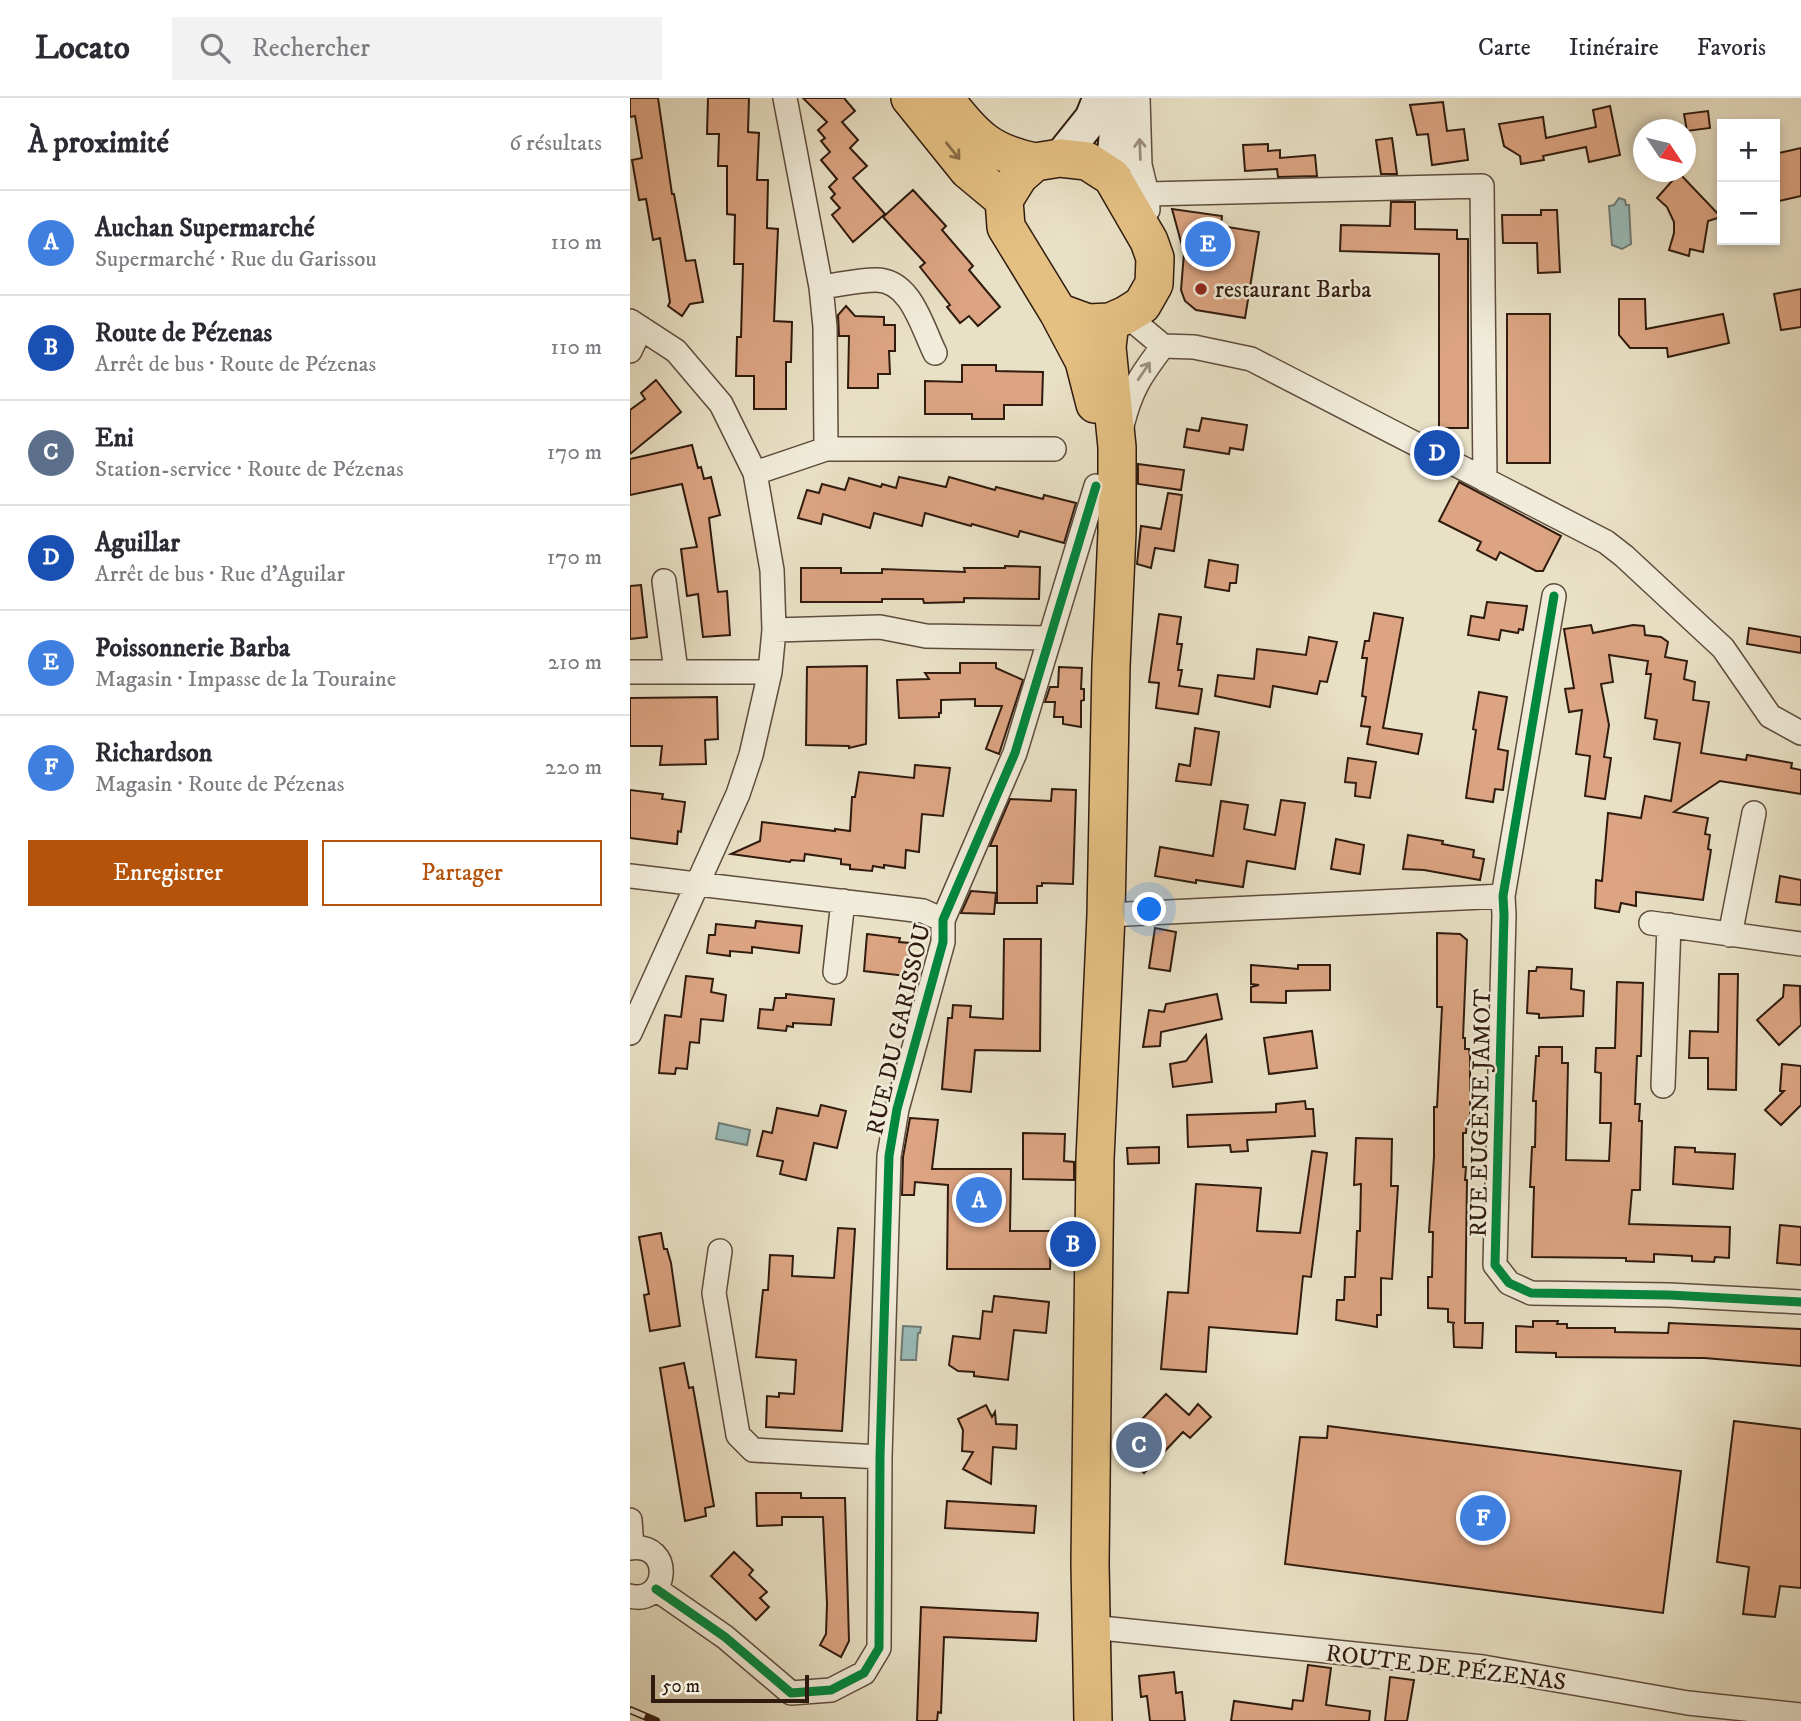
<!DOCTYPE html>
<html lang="fr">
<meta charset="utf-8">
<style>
body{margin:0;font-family:"IM FELL DW Pica",serif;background:#f2f2f3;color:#2b2b33}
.controls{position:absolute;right:21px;top:21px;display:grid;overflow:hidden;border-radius:0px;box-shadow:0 4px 10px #0003}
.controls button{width:63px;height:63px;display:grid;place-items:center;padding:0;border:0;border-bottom:2px solid #e1e1e2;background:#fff;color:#2b2b33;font:35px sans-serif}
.compass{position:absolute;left:1003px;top:21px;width:63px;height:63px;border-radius:50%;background:#fff;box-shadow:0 4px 10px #0003;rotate:125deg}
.scale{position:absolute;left:21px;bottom:18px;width:158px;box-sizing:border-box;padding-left:7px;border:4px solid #301b0e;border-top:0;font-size:19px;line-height:24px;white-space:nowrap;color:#301b0e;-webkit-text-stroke:5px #f1ecda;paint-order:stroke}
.you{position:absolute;left:520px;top:812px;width:24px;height:24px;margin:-18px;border:5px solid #fff;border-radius:50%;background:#1a73e8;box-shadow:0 0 0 10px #1a73e833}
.badge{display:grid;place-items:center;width:46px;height:46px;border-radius:50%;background:#b45309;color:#fff;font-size:23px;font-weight:700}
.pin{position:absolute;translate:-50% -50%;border:4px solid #fff;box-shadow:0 2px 7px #0006}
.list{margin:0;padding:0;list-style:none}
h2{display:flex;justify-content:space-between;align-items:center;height:91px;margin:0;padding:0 28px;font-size:30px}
h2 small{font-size:23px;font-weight:400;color:#7c7c81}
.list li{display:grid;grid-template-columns:46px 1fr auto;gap:21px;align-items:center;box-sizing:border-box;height:105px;padding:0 28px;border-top:2px solid #e1e1e2}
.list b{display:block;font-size:26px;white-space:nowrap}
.list p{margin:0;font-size:23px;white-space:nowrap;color:#7c7c81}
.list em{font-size:23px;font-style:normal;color:#7c7c81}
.actions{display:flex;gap:14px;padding:21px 28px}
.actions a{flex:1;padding:16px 0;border:2px solid #b45309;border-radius:0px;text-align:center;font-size:24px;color:#b45309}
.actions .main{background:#b45309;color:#fff}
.icon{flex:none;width:38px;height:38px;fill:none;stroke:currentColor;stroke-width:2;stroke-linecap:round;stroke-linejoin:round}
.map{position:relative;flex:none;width:1171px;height:1623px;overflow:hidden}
header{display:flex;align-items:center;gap:42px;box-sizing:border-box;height:98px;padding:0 35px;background:#fff;border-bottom:2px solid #e1e1e2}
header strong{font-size:33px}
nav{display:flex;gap:38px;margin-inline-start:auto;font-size:24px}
.search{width:490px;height:63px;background:#f2f2f3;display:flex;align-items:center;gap:18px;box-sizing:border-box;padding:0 24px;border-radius:0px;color:#7c7c81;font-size:26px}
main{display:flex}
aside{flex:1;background:#fff}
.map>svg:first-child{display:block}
.water{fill:#99bcbb;stroke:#6f7c76;stroke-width:2}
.building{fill:#dca482;stroke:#301b0e;stroke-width:2}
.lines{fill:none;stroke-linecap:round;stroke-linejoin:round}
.street-casing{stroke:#5e4c3c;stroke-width:26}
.secondary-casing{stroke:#301b0e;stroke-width:37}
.primary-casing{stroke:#301b0e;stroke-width:40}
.street{stroke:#f1ecda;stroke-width:23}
.secondary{stroke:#f1ecda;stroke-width:33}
.primary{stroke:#e4c083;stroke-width:37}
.rail-casing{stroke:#301b0e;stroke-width:8}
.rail{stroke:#f1ecda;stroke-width:5;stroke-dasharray:16;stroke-linecap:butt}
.cycleway-casing{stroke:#f1ecda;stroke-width:13}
.cycleway{stroke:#00873e;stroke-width:9}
.oneway{stroke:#9a8e7e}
.oneway2{stroke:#8a6e48}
.poi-dot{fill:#8f2418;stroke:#f1ecda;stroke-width:2.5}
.labels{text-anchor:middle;stroke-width:5;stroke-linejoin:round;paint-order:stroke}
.poi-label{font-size:24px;fill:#301b0e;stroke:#f1ecda;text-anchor:start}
.street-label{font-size:24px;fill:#301b0e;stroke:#f1ecda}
</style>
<header>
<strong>Locato</strong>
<div class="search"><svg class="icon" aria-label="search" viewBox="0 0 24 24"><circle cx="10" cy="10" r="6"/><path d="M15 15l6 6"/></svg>Rechercher</div>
<nav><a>Carte</a><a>Itinéraire</a><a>Favoris</a></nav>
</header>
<main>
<aside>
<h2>À proximité<small>6 résultats</small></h2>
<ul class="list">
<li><span class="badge" style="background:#3f7fe0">A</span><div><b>Auchan Supermarché</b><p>Supermarché · Rue du Garissou</p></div><em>110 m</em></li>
<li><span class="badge" style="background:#1a4fb4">B</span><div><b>Route de Pézenas</b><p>Arrêt de bus · Route de Pézenas</p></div><em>110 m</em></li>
<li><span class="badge" style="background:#5c6f8a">C</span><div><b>Eni</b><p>Station-service · Route de Pézenas</p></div><em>170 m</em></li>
<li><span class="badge" style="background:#1a4fb4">D</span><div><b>Aguillar</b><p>Arrêt de bus · Rue d'Aguilar</p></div><em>170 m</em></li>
<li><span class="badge" style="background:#3f7fe0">E</span><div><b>Poissonnerie Barba</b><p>Magasin · Impasse de la Touraine</p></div><em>210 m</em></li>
<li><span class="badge" style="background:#3f7fe0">F</span><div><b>Richardson</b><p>Magasin · Route de Pézenas</p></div><em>220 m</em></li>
</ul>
<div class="actions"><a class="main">Enregistrer</a><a>Partager</a></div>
</aside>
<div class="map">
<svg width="1171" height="1623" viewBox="0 0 1171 1623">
<rect width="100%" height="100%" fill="#e9e1c6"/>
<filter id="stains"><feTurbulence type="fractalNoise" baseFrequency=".00286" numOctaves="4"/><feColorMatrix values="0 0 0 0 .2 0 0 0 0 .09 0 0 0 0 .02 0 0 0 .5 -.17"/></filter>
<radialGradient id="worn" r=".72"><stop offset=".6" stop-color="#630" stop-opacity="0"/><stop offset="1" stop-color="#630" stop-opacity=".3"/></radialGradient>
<path class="water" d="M989,100L995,102L996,107H999L1001,146L992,151L982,147L979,108L984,107Z
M89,1025L120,1032L117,1047L86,1041Z
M273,1228L291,1229L290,1235H288L286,1262H271Z"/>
<path class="building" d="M0,0H28L42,96H44L56,163L65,162L73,204L60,206L52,218L38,208L40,204L30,140L23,142L16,101L9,102L2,62L12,60L5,18L0,19Z
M78,0H119L118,34L129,35L127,82H138L137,130L148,131L144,223L162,224L161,264H156V311H124V278H106L107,239H111L113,166H104L105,117L97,116V68H88L89,36H77Z
M173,0H214L225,13L212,24L228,42L220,50L237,68L223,80L255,116L223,144L202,117L210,110L201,100L205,96L199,89L207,81L191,62L200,54L191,43L195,40L188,32L197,24Z
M813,4L817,33L834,31L838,62L802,67L798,36L787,37L780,7Z
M980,8L990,57L959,64L956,49L913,58L914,62L891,66L890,58L874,48L869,26L913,19L916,40L966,29L963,12Z
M1078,13L1080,30L1057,33L1054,16Z
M762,40L767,76H751L746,42Z
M638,46V53L650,52V60L685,57L687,78L648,79L647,71L615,73L613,47Z
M1171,50V98L1145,104V56Z
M1049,75L1091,119L1078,123L1073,154L1060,151L1059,158L1039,152L1044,135V124L1037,109L1027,100Z
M283,92L316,128L312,132L343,168L339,172L370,209L348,228L339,218L330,225L317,209L320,207L290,169L295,165L253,119Z
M761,104H785V131L827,132V141H838V330H809V156L710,153L711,127L760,128Z
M542,111L592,118L591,128L629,134L615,220L566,212L555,203L551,192L554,155Z
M911,112H927L930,174L908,175L907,145H873L872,117H911Z
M1171,191V229L1151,232L1144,196Z
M989,201H1015L1016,231L1093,216L1099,245L1038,259L1037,250H1000L989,237Z
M216,208L225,218L254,219V227H265V253H259L260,276H248V290H218L219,238H209L208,217Z
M877,216H920V365H877Z
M332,267H366V273L413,274L412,307H374V321H342V316H295V283L332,284Z
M26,282L51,314L0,356V312L15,301L11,295Z
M572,320L617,327L613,352L600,350L599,356L554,349L557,331L569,333Z
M62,347L68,370L71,369L74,381L81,379L90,417L79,420L88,494L97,493L100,537L73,539L68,496L57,498L51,451L67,449L52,386L0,397V361Z
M508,366L554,372L551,392L508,386Z
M269,379L316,389L319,379L365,392L366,389L413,401L414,397L446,405L434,445L390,433L388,439L342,426L341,428L295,415L292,428L244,415L240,430L193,416L191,426L168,420L177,392L189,395L192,386L215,392L219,380L251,389L252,386L266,390Z
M829,384L931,438L913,473H906L870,454L866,462L847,452L851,444L809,423Z
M538,395L552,397L544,453L525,450L521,470L507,466L511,428L531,431Z
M579,462L608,467L606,485H600L599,493L575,489Z
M375,468L410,469L409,501L334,500V504L294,505L293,501H252V504H171V470H211V475H252V471L335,474L334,470H375Z
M11,487L17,539L0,541V488Z
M857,504L897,508L893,532L889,531L888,535L871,532L869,542L838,537L841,518L854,520Z
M744,515L773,520L753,630L792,636L788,656L737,646L740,629L731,628L736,599L732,598L737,560H732L735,543H739Z
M529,516L551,519L547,546H552L548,572H552L549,588L572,591L568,616L526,610L529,585L519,584Z
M961,527L963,535L1003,527L1014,528L1015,537L1031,539L1038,544L1035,559L1057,563L1054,581L1065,584L1063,602L1079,604L1071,655L1116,662L1117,657L1162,665L1161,670L1171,672V696L1090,683L1044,714L1078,720L1075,736L1080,737L1078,751L1081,752L1073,802L1006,794V808L991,805L989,814L965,810L966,782L972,783L978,715L1011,720L1015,698L1041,703L1050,645L1024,641L1027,622L1015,620L1021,576H1016L1018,563L979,557L983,584L971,586L979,627L974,659L981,660L975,701L955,698L960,658L946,656L952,612L939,614L935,591L944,590L934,531Z
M1119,530L1171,539V555L1117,546Z
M679,539L707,544L697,584L690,583L687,596L643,588L640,609L585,598L588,577L624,581L627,551L676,557Z
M330,565H366V570L393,582L369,656L356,651L372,608H345V601L311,602V615H309V619L269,620L267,582L299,581L295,575H330Z
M237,568L236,646L219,650V648L176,647L177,569Z
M429,569L452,570L451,591H454V602L451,603V629L433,626V619H424L425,604H415L420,589H428Z
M849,594L877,599L868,651L878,653L873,692L865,691L863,704L836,700L846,632L843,631Z
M87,599L88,641L75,642L76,666L30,667L32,648H0V600Z
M565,630L589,634L581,687L546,683L549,666L560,668Z
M718,660L746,664L740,700L725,698L726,685L715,684Z
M285,667L320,670L313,718L292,716L289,754L276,752L275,770L254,767V770L243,768L242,773L220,771V767L211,766V761L175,756L174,763L161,762L160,764L101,756L130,743L132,724L205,733V731L220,733L222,699H225L229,674L284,680Z
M422,691L446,692L443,786L412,785V788H407V805H367V748H360L380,701L421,703Z
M0,692L33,696L32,701L55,704L51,734L48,733L47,746L0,740Z
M651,702L675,705L665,771L617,763L613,789L566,782V785L525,778L530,749L583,758L591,703L618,707L614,731L645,737Z
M778,737L813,743L812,746L844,752L843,759L854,761L850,782L794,772L773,771Z
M706,741L734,747L730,776L701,771Z
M1150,778L1171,782V807L1146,804Z
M341,793L366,795L364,816L331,815Z
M126,823L172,828L169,855L122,849V855L100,853V858L77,855L79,837H85L86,826L125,830Z
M525,830L546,834L540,873L519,870Z
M807,835L830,836L837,842L833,940H835V951H839L840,959V1021H837L836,1035H833V1069H836L835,1082H837L835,1225H853L852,1250L824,1249L823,1225H825L818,1224V1211L798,1210V1179H802L803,1134H799L804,1059V1009H807L812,909H807Z
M237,836L270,840L269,844L280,845L276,878L234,873Z
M374,841H411L410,953L345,952L341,994L312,991L318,920H322L323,907L341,908L340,919L373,921Z
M621,867L668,871V867H700V892L656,893V905L621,904V889L629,887L621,886Z
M907,869L942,871L941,891L954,893L953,918L909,920V916L897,915L899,873H906Z
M1089,876H1108L1106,992L1078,991V960H1059L1060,933L1088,934Z
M56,878L83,881L81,894L96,897L93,923L71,921L69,945L60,944L57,971L46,970L45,976L29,975L35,917L51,919Z
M987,884L1013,885L1011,958H1007L1005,1006H1010L1009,1023H1012L1010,1092H1002L999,1126L1100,1129L1099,1160L1085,1159L1084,1164L1062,1163V1158L1024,1156V1164L996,1163V1160L902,1159L904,1089H900L902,1049H905L906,1003H903L906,958H909V949H932V965H938L936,1062L979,1063L981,1025H970L971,975L965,974L966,950H985Z
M1154,887L1170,888L1171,927L1149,947L1127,922L1153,899Z
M156,896L204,901L201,927L163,925V929L157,928L156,933L128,930L130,911L143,912L145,900H156Z
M587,896L592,921L531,934L530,948L513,949L519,912L534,914L536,906Z
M682,933L687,970L639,976L634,940Z
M576,937L582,984L543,989L540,966L556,963Z
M1152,966L1171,968V1007L1151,1027L1135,1012L1154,993H1150Z
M675,1003L676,1011H683L685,1038L617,1042L618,1053L601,1054L600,1047L558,1049L557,1017L646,1014V1006Z
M191,1007L216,1013L207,1050L184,1045L176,1082L150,1076L153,1063L127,1058L133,1033L142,1035L147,1010L188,1018Z
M280,1020L308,1022L302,1071H381L380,1133H421L420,1171H317L318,1087L285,1084L284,1097H272L273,1059Z
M393,1035L435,1036L434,1063L444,1064V1082L393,1081Z
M726,1040L762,1041L761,1088H768L762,1181L751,1180V1217H747V1229L706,1222L707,1202H714L715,1179H725L727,1133H730L731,1086L724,1087Z
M529,1049V1065L498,1066L497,1050Z
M1045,1049L1065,1050V1054L1105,1056L1103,1091L1043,1086Z
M682,1053L697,1055L681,1179L673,1178L667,1236L579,1229L576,1274L531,1271L538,1194L558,1195L566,1086L631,1090L627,1133L670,1135Z
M1150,1127L1171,1129V1167L1147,1165Z
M208,1130L225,1131L212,1333L136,1329L137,1298L149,1299V1295L164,1296L166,1262L126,1259L133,1192H138L140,1157L163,1158L162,1178L204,1180Z
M31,1135L34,1151H37L41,1165L50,1228L20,1233L14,1197L19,1196L9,1139Z
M364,1198L419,1204L416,1235L384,1232L378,1282L344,1278V1274L328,1273L319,1267L323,1238L350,1241L353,1213L362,1214Z
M903,1223H928L927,1226H937V1230H985V1234L1038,1235L1039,1225L1171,1231V1268L1074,1260L926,1259V1255L886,1254V1228L903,1229Z
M54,1265L59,1290L63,1289L84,1408L75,1410L76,1418L55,1423L30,1270Z
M536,1296L559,1317L568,1306L581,1319L560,1340L553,1334L514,1375L497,1359V1337Z
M356,1307L362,1319L365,1314L366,1326L387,1327L386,1351L363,1349L361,1386L333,1371L343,1354L332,1353L333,1332L328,1321Z
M1104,1323L1171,1331V1490L1150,1488L1145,1519L1113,1516L1119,1469L1087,1464Z
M698,1328L1051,1373L1033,1515L655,1466L670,1339L697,1340Z
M126,1395H171V1400H215L219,1543L211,1559L190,1547L196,1536L197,1506L193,1419H152V1427L127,1428Z
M317,1403L406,1408L404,1435L315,1430Z
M104,1454L123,1472L119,1477L137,1494L130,1500L139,1509L126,1522L81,1478Z
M291,1509L408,1515L406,1543L314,1539L311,1615L308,1614L307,1623H287Z
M678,1567L701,1570L696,1607L740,1613L739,1623H601L604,1603L662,1611L663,1602L673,1603Z
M544,1574L546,1595L552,1594L555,1623H520L517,1598L511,1599L509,1578Z
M760,1579L784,1582L777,1623H755Z"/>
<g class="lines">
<g class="street-casing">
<path id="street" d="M155,0L191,189L195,229L196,351
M508,0L510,67L517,96L518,112
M517,96L852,88L855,382
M191,189C208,187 228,182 246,182C281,182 292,229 305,255
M496,217L533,248L564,249L621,261L976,444L994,458L1093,550L1140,618L1171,635
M0,223L46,253L91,306L125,375L142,472L144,532L140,574L121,657L108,696L0,935
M0,253L11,230
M492,328C501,291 511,277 533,248
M125,375L196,351H424
M34,483L46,573
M924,498L873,798L874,817L865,1167L879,1185L901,1195L1039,1197L1171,1204
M144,532L250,529L296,538L420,540
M0,574H140
M0,778L293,813L313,822
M476,817L873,798
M1021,825L1171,846
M1100,837L1124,715
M205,874L213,803
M1033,988L1039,827
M90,1153L84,1195L108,1337L123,1352L250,1359
M0,1422L2,1449
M0,1450C45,1444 38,1508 0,1498
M26,1491L95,1539L161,1595L201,1592L234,1575L249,1550L250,1359L259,1058L267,1011L313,844V822L385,655L466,388
M461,1529L853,1569L1058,1605L1171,1617"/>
</g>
<g class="secondary-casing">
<path id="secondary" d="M430,60L462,20L470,0
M482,79L490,0"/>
</g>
<g class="primary-casing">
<path id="primary" d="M280,0L338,72L374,102
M314,0C344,37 356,54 405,64
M428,214L458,225L480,224L496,217L512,207L524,186L525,160L519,143L482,79L457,63L430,60L405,64L389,78L374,102L376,129L428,214L454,263L465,306
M463,1623L460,1465L465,1061L476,817L481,568L487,434V349L477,249L480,224"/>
</g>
<use href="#street" class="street"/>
<use href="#secondary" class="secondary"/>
<use href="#primary" class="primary"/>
<g class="rail-casing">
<path id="rail" d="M0,1612L26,1623"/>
</g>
<use href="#rail" class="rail"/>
<g class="cycleway-casing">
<path id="cycleway" d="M924,498L873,798L874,817L865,1167L879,1185L901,1195L1039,1197L1171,1204
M26,1491L95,1539L161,1595L201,1592L234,1575L249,1550L250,1359L259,1058L267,1011L313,844V822L385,655L466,388"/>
</g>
<use href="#cycleway" class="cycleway"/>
</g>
<defs><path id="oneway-shaft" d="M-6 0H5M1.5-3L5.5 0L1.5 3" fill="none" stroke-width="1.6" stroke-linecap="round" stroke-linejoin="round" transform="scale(1.75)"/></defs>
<g class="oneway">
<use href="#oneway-shaft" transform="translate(510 51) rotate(-92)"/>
<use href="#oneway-shaft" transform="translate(514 273) rotate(-56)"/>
</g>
<use class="oneway2" href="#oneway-shaft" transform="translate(323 53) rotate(51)"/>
<circle class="poi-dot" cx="571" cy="191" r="7"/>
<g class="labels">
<g class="poi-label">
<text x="585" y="199">restaurant Barba</text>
</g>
<g class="street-label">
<text transform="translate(268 931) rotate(-77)" y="8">RUE DU GARISSOU</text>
<text transform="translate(850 1015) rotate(-89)" y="8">RUE EUGÈNE JAMOT</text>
<text transform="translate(816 1569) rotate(7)" y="8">ROUTE DE PÉZENAS</text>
</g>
</g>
<rect width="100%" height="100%" filter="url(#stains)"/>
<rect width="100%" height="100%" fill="url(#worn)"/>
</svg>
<div class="controls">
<button>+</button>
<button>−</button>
</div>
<svg class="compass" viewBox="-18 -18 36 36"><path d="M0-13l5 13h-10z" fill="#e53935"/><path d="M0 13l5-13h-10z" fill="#7c7c81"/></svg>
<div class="scale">50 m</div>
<div class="you"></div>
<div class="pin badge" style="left:349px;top:1102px;background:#3f7fe0">A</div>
<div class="pin badge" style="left:443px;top:1146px;background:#1a4fb4">B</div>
<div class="pin badge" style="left:509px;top:1347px;background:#5c6f8a">C</div>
<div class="pin badge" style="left:807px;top:355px;background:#1a4fb4">D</div>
<div class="pin badge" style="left:578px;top:146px;background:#3f7fe0">E</div>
<div class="pin badge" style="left:853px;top:1420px;background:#3f7fe0">F</div>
</div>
</main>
